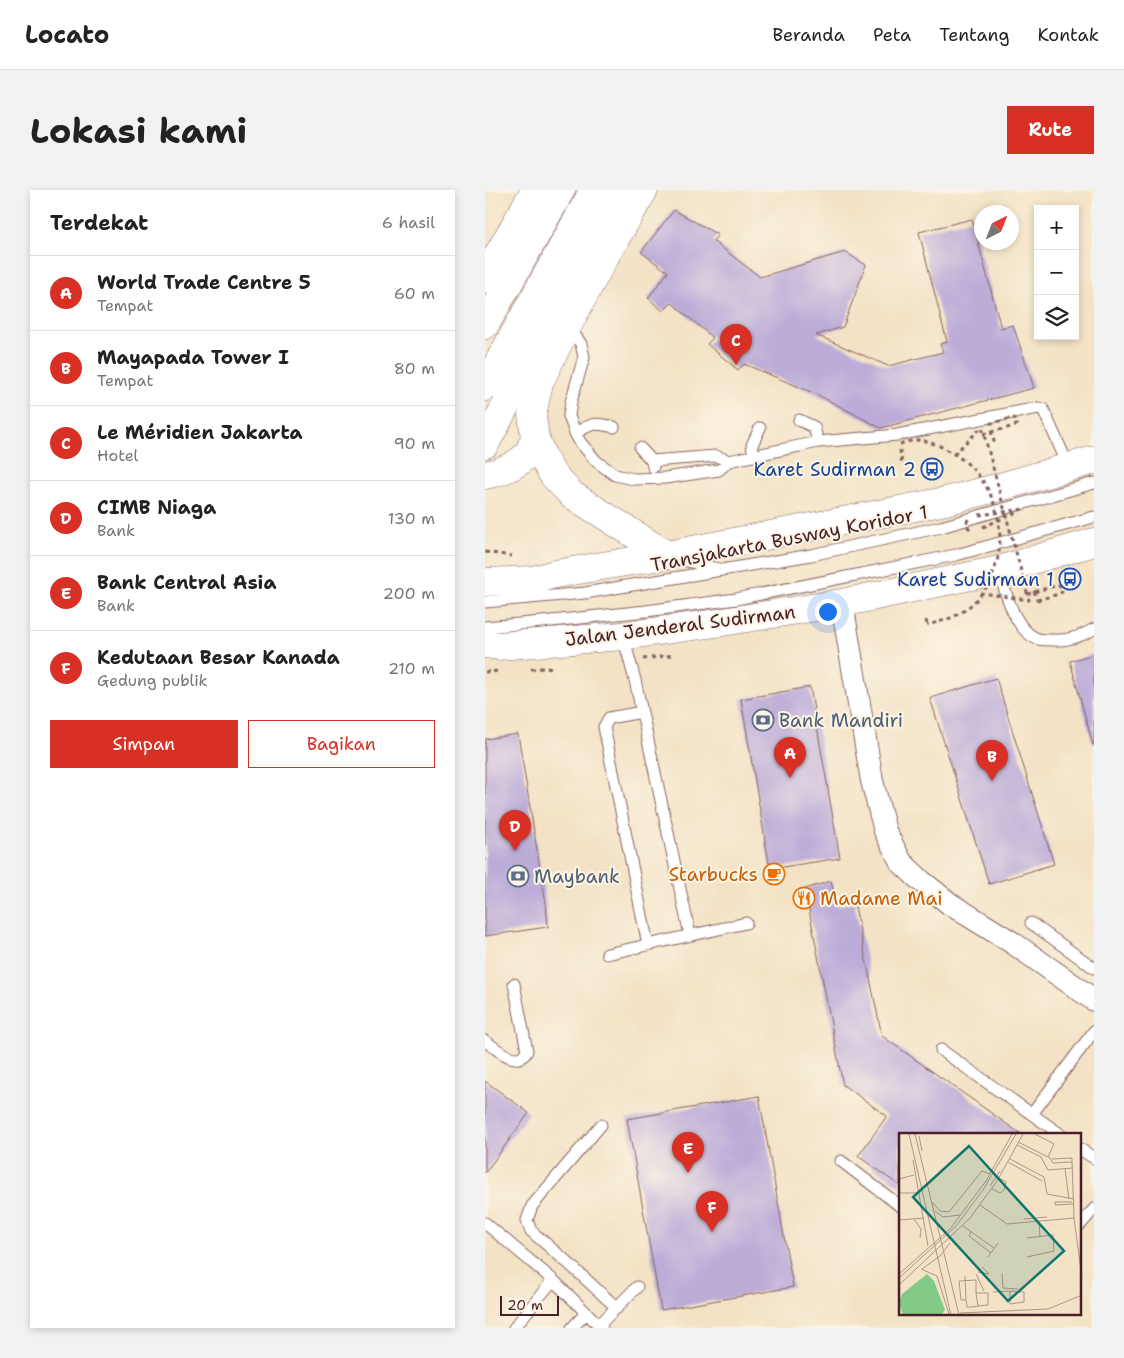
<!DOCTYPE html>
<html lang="id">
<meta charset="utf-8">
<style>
body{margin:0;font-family:"Shantell Sans",sans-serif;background:#f2f2f2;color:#222}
.controls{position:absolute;right:15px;top:15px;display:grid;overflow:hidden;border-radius:0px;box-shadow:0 2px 8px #0003}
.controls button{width:45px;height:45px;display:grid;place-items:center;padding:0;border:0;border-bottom:1px solid #e0e0e0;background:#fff;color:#222;font:25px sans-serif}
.compass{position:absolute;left:489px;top:15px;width:45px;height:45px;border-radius:50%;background:#fff;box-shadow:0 2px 8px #0003;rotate:42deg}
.scale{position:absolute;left:15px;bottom:12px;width:59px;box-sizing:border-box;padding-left:5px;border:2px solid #4a1f2b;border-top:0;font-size:14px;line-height:18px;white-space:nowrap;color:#4a1f2b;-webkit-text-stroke:4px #fcf5e5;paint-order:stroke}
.you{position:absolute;left:342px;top:421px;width:18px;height:18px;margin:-12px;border:4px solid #fff;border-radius:50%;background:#1a73e8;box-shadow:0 0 0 8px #1a73e833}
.badge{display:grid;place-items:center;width:32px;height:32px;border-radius:50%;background:#d93025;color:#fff;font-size:16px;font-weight:700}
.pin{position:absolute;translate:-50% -41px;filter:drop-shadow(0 1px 2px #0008)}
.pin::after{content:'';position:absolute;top:26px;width:18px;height:15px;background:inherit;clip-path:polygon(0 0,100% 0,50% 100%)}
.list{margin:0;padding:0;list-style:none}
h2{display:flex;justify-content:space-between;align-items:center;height:65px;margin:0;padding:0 20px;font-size:21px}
h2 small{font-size:16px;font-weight:400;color:#767676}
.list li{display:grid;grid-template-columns:32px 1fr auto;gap:15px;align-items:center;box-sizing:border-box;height:75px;padding:0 20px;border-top:1px solid #e0e0e0}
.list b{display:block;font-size:19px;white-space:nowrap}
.list p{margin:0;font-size:16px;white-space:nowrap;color:#767676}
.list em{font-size:16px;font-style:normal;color:#767676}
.actions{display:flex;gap:10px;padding:15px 20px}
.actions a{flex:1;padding:11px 0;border:1px solid #d93025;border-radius:0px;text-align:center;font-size:18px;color:#d93025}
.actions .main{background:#d93025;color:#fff}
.icon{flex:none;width:28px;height:28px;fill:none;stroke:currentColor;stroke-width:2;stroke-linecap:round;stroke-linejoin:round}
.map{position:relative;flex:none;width:609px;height:1138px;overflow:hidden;border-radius:0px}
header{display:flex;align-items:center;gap:30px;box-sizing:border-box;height:70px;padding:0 25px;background:#fff;border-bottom:1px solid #e0e0e0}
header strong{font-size:24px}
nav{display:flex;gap:28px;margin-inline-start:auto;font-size:18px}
.intro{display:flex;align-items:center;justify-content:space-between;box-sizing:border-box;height:120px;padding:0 30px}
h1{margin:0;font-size:35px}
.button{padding:12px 22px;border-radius:0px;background:#d93025;color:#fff;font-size:18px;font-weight:700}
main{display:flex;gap:30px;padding:0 30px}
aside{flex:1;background:#fff;border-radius:0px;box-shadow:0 2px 8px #0003}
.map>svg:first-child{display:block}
.building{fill:#bcacd8}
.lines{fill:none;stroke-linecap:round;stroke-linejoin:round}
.service-casing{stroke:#856361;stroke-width:13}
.minor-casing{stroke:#856361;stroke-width:24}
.tertiary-casing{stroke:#856361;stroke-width:29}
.primary-casing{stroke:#856361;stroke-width:29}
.path{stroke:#856361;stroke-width:3;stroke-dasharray:4 4;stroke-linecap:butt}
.service{stroke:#fff;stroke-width:11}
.minor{stroke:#fff;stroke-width:22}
.tertiary{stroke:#fff;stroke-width:28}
.primary{stroke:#fff;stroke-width:28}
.path-bridge{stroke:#856361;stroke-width:3;stroke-dasharray:4 4;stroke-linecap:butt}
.labels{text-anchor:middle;stroke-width:4;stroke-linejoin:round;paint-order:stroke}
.transit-label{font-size:19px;fill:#164399;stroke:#fcf5e5;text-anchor:end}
.street-label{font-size:19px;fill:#4a1f2b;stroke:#fcf5e5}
.service-label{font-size:19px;fill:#4e5e75;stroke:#fcf5e5;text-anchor:start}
.food-label{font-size:19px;fill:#c56008;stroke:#fcf5e5;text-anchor:end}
.inset-road{fill:none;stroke:#af9487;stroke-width:1}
.view{fill:#0f766e;fill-opacity:0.15;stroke:#0f766e;stroke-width:2.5}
.inset-edge{fill:none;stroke:#4a1f2b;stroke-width:2.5}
</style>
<header>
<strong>Locato</strong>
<nav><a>Beranda</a><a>Peta</a><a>Tentang</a><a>Kontak</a></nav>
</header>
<div class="intro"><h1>Lokasi kami</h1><a class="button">Rute</a></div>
<main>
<aside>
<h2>Terdekat<small>6 hasil</small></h2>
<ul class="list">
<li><span class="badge">A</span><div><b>World Trade Centre 5</b><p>Tempat</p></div><em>60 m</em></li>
<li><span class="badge">B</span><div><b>Mayapada Tower I</b><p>Tempat</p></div><em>80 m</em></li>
<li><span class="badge">C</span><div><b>Le Méridien Jakarta</b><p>Hotel</p></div><em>90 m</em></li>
<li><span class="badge">D</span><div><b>CIMB Niaga</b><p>Bank</p></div><em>130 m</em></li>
<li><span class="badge">E</span><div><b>Bank Central Asia</b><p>Bank</p></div><em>200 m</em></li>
<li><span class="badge">F</span><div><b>Kedutaan Besar Kanada</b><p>Gedung publik</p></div><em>210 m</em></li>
</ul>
<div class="actions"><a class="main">Simpan</a><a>Bagikan</a></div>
</aside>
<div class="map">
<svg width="609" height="1138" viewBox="0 0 609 1138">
<rect width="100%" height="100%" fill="#fcf5e5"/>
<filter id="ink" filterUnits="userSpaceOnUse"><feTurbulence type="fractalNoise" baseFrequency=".02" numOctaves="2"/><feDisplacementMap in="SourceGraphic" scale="10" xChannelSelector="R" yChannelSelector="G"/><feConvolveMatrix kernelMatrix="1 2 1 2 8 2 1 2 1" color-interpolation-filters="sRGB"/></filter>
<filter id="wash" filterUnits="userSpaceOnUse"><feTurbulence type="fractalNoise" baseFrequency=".0096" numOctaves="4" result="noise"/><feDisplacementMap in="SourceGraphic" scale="20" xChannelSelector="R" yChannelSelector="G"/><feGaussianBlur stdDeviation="1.12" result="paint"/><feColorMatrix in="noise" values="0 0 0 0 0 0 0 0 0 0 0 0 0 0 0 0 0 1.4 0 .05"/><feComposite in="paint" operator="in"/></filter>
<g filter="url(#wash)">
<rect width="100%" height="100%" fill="#f3e2c5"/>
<g id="blocks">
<path class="building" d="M189,20L233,45L228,51L275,87L360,62L381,75L358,137L331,145L403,176L458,162L455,154L462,152L434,42L487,29L516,138L528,135L549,198L396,238L331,204L259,174L253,180L222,154L228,148L187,113L178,121L163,108L183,82L156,62Z
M609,464V555H608L585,471Z
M511,488L569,674L504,694L445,508Z
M325,497L355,668L285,679L256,509Z
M33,544L61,714L63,737L0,746V549Z
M346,691L352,716L369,712L397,846L536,944H415V996L373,966L402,926L358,895L320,699Z
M0,891L44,923L0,983Z
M274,906L308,1097L176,1120L142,929Z"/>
</g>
</g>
<g filter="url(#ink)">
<use href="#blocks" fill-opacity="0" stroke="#856361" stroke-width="1"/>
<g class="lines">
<g class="service-casing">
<path id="service" d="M83,135L96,154L99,167L86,212L84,226L90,243L95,252L111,271L130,285L149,289L180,288L234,280L244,271L333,252L412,245L553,218L558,219L584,277
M314,230L329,237L333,252
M90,243C108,233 110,232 129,237
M155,258L167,271L168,277
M269,266L267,255L275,238
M167,271L231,266L244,271
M198,370L234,379
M514,380C520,400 529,441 553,449C557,450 563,450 568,450C582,451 597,446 609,439
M0,412L100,403L326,365L456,337L609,293
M0,437L57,432L161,421L251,409L471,365L609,327
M138,446L150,490L205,745
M157,522L124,528L119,537L163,755
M546,733L609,778
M122,764L261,733
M0,851C11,858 32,879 42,861L29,794
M456,860L575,944
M547,924L609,841
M116,935L47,1016L42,1030L46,1041L82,1072L132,1118
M595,959L609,968
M356,971L415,1016
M0,1033L68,1090L117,1138
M595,1035L609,1019
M114,1135L152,1097
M29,1138L68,1090
M87,1138L101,1123"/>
</g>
<g class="minor-casing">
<path id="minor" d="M357,413L387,591L400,641L416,672L436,691L465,714L528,753L609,810"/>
</g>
<g class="tertiary-casing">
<path id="tertiary" d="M159,0L119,68L77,146L54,193L47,225L50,248L58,268L68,285L87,305L182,365
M0,88L50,0
M0,285C15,282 33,276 43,263C46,258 48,253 50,248"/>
</g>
<g class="primary-casing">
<path id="primary" d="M0,135L76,0
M0,197L109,0
M0,254L137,0
M0,392L48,390L70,384L182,365L461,311L522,295L609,270
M0,454L13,456L138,446L231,433L357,413L514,380L609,352"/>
</g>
<path class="path" d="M506,241L510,255
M415,260L417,274
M0,362L27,366
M549,401L552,410
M441,430L442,435
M158,469L189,465
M46,479L70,477
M0,482L15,481"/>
<use href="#service" class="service"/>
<use href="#minor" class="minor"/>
<use href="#tertiary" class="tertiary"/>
<use href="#primary" class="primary"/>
<path class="path-bridge" d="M498,244L530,236L532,234V231L529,228H527L503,234
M415,254C420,253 427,250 433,250C445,251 458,257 469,264C524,296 533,384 477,422C466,429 454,432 442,435
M469,264L497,237L544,410L496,403
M494,325L540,319
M483,329L481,335L486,340
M498,337L535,321
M542,404L573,395L576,396L577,399V402L574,404L552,410"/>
</g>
</g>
<defs>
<g id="bus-ring" transform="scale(1.125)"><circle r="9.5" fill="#fcf5e5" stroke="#1a4fb4" stroke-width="1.5"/><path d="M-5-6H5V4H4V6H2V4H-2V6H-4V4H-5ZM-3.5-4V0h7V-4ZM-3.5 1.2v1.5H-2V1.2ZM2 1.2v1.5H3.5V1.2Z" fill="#1a4fb4"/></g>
<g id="bank-ring" transform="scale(1.125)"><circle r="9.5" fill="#fcf5e5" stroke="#5c6f8a" stroke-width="1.5"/><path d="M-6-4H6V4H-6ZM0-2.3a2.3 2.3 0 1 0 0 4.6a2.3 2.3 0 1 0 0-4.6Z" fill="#5c6f8a"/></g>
<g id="cafe-ring" transform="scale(1.125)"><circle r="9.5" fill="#fcf5e5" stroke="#e8710a" stroke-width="1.5"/><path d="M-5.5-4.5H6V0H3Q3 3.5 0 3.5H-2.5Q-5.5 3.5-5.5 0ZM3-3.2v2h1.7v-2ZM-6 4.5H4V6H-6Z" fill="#e8710a"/></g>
<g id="restaurant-ring" transform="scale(1.125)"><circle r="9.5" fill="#fcf5e5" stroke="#e8710a" stroke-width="1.5"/><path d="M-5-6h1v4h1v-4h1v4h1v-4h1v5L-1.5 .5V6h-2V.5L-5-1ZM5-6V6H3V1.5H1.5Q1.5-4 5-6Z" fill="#e8710a"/></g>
</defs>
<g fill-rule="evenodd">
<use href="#bus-ring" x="447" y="279"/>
<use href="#bus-ring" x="585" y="389"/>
<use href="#bank-ring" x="278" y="530"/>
<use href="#cafe-ring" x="289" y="684"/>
<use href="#bank-ring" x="33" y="686"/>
<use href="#restaurant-ring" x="319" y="708"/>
</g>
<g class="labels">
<g class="transit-label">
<text x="431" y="286">Karet Sudirman 2</text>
<text x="569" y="396">Karet Sudirman 1</text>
</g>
<g class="street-label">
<text transform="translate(304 348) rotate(-11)" y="7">Transjakarta Busway Koridor 1</text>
<text transform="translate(195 435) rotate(-7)" y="7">Jalan Jenderal Sudirman</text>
</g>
<g class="service-label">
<text x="294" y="537">Bank Mandiri</text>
<text x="49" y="693">Maybank</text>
</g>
<g class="food-label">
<text x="273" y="691">Starbucks</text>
<text x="335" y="715" text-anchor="start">Madame Mai</text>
</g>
</g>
<g transform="translate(414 943)">
<rect width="182" height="182" fill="#f3e2c5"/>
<path d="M28,141L35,148L46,177L42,182H4L0,170L3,161Z" fill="#82ca86"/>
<path class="inset-road" d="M10,1L52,182M16,1L60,182M136,1L155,11L149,24M20,3L23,18M119,9L151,25L154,30L173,29L175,85L183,145M118,12L142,24L149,37L174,35M111,26L145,44L148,61L175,66M153,26L173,25V29M14,27L29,113M109,29L143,48M166,36L170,66M0,46L15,42M91,53L101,38M93,56L101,60L105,57L107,49L100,45M0,60H19M33,69L41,78L50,79L83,38L91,41M156,69V72L175,71M156,69H173M81,72L108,91L175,85M36,78L44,84L61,82M15,86L22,96L21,105M125,86L148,84M0,87L25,85M140,88L141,104M64,93L95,115M72,99L70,103L92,120M89,124L99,110M128,124L155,118L154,102L128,105M22,136L38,143L50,181M23,136L41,123L51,110M79,139L90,141L83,134M103,140L104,155L119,156M0,141L51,96L87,48L113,1M77,141L85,158M66,143L67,167M0,145L57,93L84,57L117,1M0,152L71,85L98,48L124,1M94,159L111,158L125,159V169L111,171V158M77,160H89V172L79,173L73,174H68L67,167H62L60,148L77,147V160L79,173M61,180L149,176L183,162"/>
<path class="view" d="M70,13L165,118L109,168L14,64Z"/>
<rect width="182" height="182" class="inset-edge"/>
</g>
</svg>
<div class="controls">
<button>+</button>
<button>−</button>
<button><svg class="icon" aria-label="layers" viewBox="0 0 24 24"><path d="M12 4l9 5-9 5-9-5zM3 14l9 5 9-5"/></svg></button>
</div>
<svg class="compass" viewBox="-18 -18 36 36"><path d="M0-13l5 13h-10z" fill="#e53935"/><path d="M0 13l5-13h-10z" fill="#767676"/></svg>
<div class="scale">20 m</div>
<div class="you"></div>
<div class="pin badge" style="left:305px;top:588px">A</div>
<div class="pin badge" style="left:507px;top:591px">B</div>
<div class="pin badge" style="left:251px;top:175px">C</div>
<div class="pin badge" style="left:30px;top:661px">D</div>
<div class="pin badge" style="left:203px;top:983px">E</div>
<div class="pin badge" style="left:227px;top:1042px">F</div>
</div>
</main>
